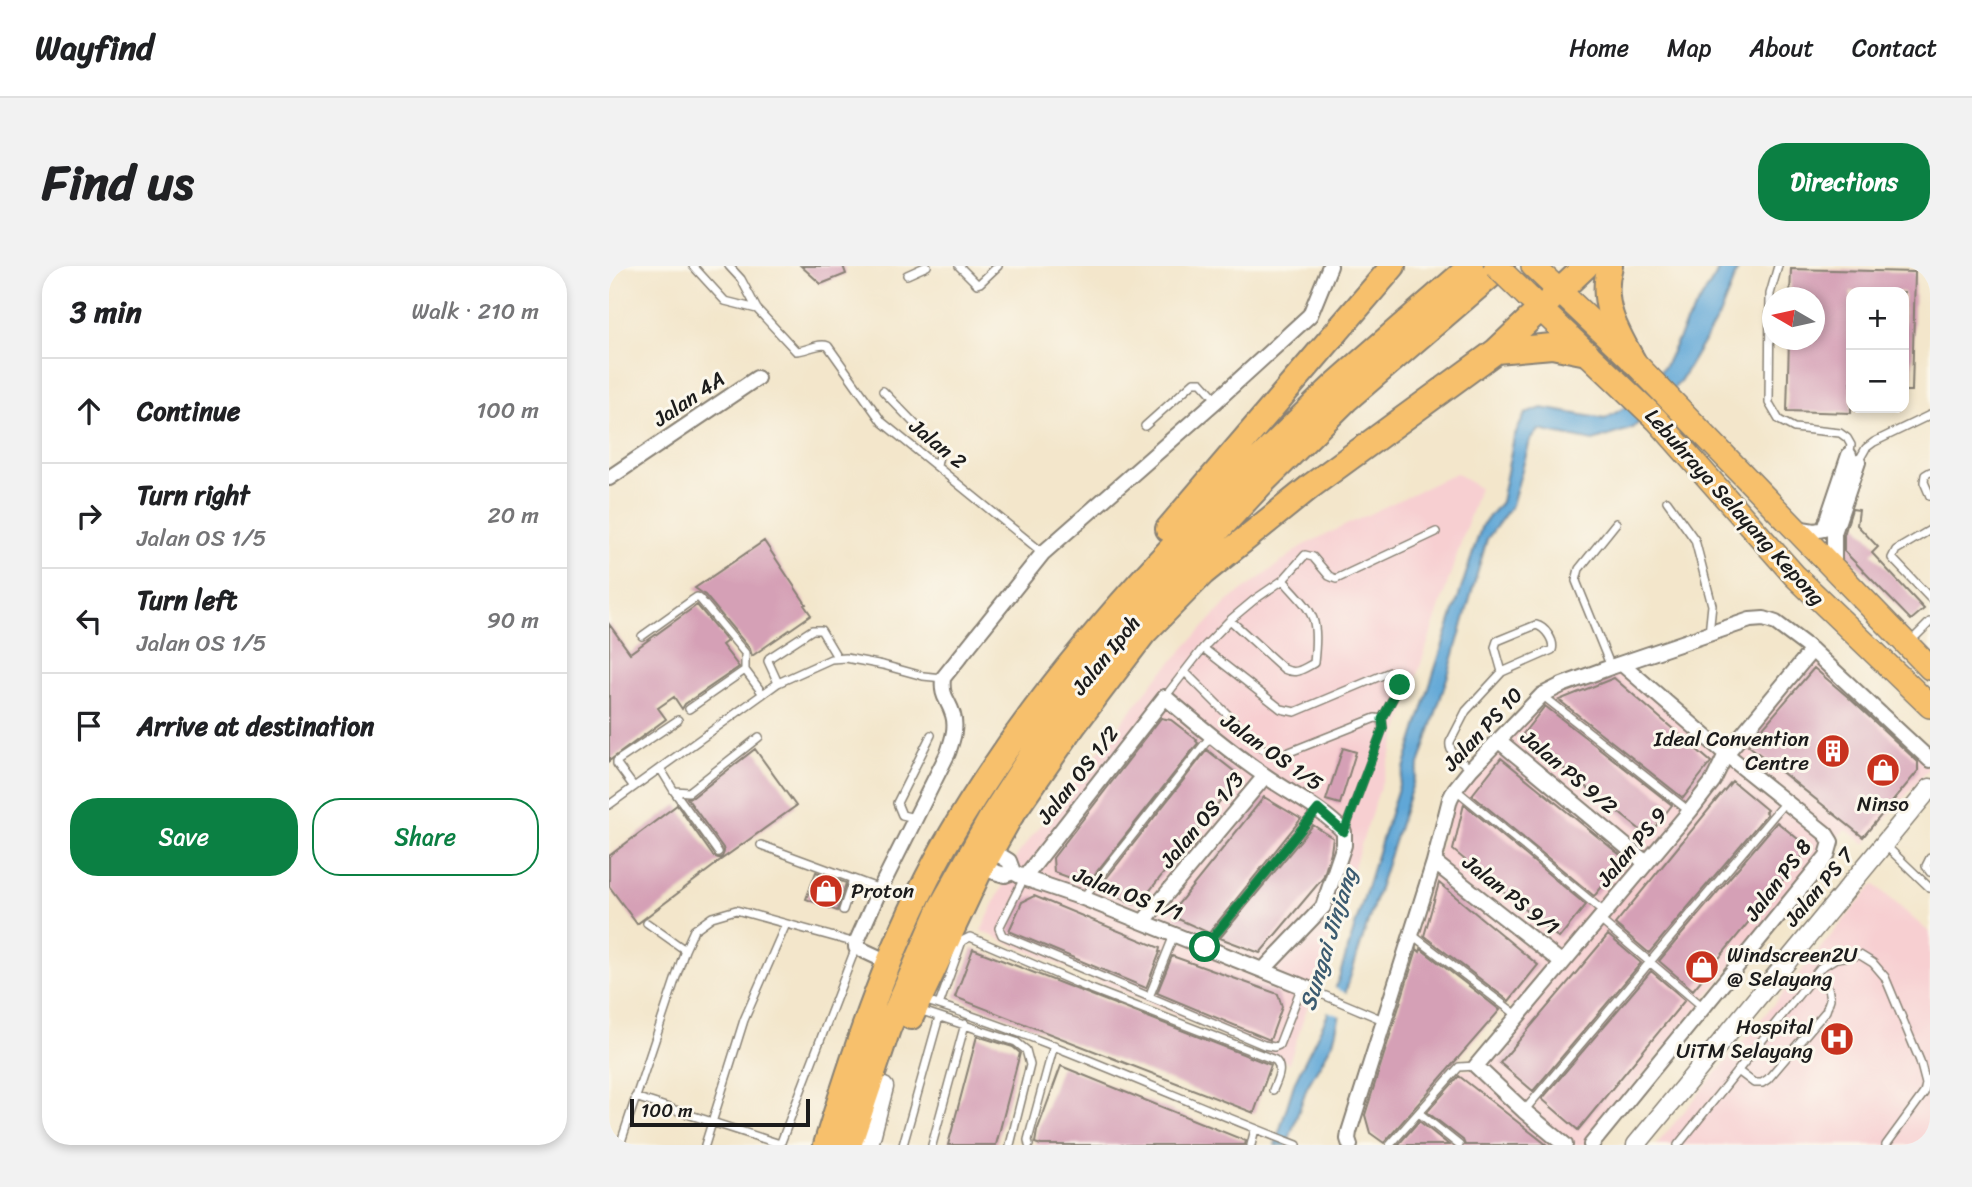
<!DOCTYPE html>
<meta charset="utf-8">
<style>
body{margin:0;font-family:Sriracha,sans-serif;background:#f2f2f2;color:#202124}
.controls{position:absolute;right:21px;top:21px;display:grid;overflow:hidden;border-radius:14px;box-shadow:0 4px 10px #0003}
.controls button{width:63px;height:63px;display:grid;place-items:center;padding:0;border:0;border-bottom:2px solid #e0e0e0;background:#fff;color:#202124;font:35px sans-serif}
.compass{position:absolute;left:1153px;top:21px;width:63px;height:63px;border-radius:50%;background:#fff;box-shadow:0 4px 10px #0003;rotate:279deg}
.scale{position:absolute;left:21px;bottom:18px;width:180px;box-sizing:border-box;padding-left:7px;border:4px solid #1c1c1c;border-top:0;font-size:19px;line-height:24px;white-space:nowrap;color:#1c1c1c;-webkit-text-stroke:5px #fbf7ec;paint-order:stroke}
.stop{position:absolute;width:21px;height:21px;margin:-16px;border:5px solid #0b8043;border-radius:50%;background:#fff}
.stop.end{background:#0b8043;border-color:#fff;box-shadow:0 2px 7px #0008}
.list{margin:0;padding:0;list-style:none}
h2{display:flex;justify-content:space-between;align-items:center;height:91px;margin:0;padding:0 28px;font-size:30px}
h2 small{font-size:23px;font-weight:400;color:#757577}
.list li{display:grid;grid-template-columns:46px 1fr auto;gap:21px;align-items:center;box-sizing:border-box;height:105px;padding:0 28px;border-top:2px solid #e0e0e0}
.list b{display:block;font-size:26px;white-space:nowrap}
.list p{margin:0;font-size:23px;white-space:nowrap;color:#757577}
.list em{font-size:23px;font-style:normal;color:#757577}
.actions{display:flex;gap:14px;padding:21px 28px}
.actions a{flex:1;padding:16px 0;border:2px solid #0b8043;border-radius:28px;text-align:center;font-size:24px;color:#0b8043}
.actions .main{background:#0b8043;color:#fff}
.icon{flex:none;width:38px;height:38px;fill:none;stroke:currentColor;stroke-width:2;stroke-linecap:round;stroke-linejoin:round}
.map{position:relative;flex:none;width:1321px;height:879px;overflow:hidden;border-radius:28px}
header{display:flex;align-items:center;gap:42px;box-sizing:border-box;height:98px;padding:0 35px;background:#fff;border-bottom:2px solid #e0e0e0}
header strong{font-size:33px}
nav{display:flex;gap:38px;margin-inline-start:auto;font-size:24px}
.intro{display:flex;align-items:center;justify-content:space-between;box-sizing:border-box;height:168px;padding:0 42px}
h1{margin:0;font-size:49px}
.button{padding:18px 32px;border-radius:28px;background:#0b8043;color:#fff;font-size:24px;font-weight:700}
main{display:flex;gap:42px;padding:0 42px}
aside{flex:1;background:#fff;border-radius:28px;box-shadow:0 4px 10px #0003}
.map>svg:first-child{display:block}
.built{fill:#f7cfd1}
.water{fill:#60a7d7;stroke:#3e627a;stroke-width:2}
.pier{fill:#f3e6cb}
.building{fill:#d5a0b6}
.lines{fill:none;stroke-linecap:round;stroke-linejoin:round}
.service-casing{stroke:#888174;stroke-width:10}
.minor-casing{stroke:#888174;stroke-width:18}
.tertiary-casing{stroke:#888174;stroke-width:21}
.primary-casing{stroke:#888174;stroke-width:26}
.trunk-casing{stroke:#888174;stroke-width:28}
.service{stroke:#fff;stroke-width:7}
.minor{stroke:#fff;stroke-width:14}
.tertiary{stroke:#fff;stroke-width:18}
.primary{stroke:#f7c06c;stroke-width:23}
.trunk{stroke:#f7c06c;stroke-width:24}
.primary-bridge-casing{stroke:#888174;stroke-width:26;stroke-linecap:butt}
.primary-bridge{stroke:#f7c06c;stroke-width:23}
.route{stroke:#0b8043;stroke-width:9}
.labels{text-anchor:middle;stroke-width:6;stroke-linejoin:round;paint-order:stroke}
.street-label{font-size:21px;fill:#1c1c1c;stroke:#fbf7ec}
.poi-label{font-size:21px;fill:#1c1c1c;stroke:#fbf7ec;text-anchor:end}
.water-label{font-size:23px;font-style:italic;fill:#3b5b70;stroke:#fbf7ec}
</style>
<header>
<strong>Wayfind</strong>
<nav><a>Home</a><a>Map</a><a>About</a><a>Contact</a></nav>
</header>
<div class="intro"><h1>Find us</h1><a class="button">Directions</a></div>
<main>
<aside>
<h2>3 min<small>Walk · 210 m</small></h2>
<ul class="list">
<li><svg class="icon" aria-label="ahead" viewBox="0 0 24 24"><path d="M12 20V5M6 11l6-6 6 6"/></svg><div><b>Continue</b></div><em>100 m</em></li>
<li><svg class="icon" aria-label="right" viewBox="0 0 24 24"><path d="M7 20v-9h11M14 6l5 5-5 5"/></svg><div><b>Turn right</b><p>Jalan OS 1/5</p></div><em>20 m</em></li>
<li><svg class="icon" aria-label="left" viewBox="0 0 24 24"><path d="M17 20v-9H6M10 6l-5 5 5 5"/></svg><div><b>Turn left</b><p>Jalan OS 1/5</p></div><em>90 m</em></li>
<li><svg class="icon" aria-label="arrive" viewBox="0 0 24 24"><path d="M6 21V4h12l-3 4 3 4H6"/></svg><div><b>Arrive at destination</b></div></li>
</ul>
<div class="actions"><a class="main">Save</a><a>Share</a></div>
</aside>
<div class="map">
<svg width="1321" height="879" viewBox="0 0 1321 879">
<rect width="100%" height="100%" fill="#fbf7ec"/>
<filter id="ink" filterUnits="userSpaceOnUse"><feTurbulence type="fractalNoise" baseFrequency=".0143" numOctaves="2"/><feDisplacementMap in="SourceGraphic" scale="14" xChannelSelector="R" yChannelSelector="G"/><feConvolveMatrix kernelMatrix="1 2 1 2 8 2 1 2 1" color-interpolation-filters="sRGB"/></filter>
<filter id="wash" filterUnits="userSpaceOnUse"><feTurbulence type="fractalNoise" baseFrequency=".00686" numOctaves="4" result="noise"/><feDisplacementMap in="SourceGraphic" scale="28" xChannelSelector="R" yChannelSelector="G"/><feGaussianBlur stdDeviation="1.57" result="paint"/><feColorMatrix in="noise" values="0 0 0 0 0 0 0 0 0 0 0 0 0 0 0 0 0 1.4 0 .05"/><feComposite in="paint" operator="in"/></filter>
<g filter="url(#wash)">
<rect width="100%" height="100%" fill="#f3e6cb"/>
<path class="built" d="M847,207L870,222L680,797L372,665L409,588L546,414L617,337L695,279Z
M1203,390L1321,501L1256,578L1236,563L976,879H785L852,804L864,803L913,750L806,668L844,535L851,524L934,435L957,423L1012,402L1117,495Z
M1265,618L1321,667V879H1047Z"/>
<path class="water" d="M1111,0H1130L1110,50L1070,117L1024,162L984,175L930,164L921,175L903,239L878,273L840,406L738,721L724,776L698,821L678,879H666L686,815L718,750L826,403L873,259L892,236L905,171L916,148L933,142L996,153L1018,140L1056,100L1077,57L1106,11Z"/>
<path class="pier" d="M723,721L740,728L734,751L716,744Z"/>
<g id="blocks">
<path class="building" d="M192,0H234L237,8L212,18Z
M1182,3L1306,6L1303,125H1295V26H1242V147L1178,145L1180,74H1206V32H1181Z
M1243,243L1250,244L1248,259L1269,281L1263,287L1315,343L1302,354L1235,285V269Z
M155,275L197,338L195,339L202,349L143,390L141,383L96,329L86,322Z
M88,339L118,375L113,379L130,401L76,438L73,443L65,431L49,442L57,453L0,495V358L21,387Z
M1205,402L1239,431L1309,496V505L1254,571L1139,479Z
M1005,412L1102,496L1074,532L950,434Z
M936,440L1063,539L1039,570L913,469Z
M552,452L562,454L588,474L587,475L589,477L478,618L445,606L444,592Z
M734,482L747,486L731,538L717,534Z
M146,483L187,540L106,598V599L28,658L0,620V590L68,539L104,590L109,592L113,591L115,586L114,582L78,532L84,531Z
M598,484L626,506L625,517L535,632L523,637L489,623Z
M892,492L1016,593L987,628L985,630L863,529Z
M1123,515L1158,544L1156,546L1158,548L1040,687L1006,658Z
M655,531L692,553L600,667L567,652L566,642Z
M855,538L977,639L950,672L844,584Z
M1168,556L1200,582L1084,724L1050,695Z
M704,559L724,572L722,586L714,612L651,687L611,672Z
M207,606L237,617L228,645L197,633Z
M830,617L929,699L900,735L815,670Z
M425,630L551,682L550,686H551L537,722L400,665L413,636Z
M999,669L1032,697L924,825L891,797Z
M364,683L662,799L645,847L346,731Z
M808,683L811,686L812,683L891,744L775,877L761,867L756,849Z
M563,690L669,728L673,741L661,774L548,727Z
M1042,705L1076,734L969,864L933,833Z
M368,770L404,781L411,787L387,879H339Z
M452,800L637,875L636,879H432L426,877L428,865Z
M850,810L938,879H856L854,874L818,846Z
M810,855L840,879H789Z"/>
</g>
</g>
<g filter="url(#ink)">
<use href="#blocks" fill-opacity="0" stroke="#888174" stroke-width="2"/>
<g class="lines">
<g class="service-casing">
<path id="service" d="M84,0L116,35L148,43L187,85C198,85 210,76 219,80L273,156L434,287
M120,0L132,13L148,43
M350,0L368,18L371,17L389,0
M1169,0L1161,28L1160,137L1170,154L1185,162L1231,167L1238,172L1242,179L1240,189
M298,9L318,0
M274,125L331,184L328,200
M536,160L585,116H592L608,134
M1249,196L1257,182L1265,176L1321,149
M1321,206L1316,209L1315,216L1321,230
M1058,235L1086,274L1103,339L1100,368
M1321,264L1287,284L1283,292L1321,332
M621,354L675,403C687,409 694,403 705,397C710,349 705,348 674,314
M33,370L82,335L88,331L91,333L136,387V404
M1301,376L1321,356
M594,382L672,443L686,446L781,406L788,410L791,419L773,453L774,462L735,566
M1002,401L967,315L970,303L1007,257
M576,406L652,482L664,487H678L766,452L773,453
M169,417L159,395L160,392L203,364H212L228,391
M933,429L1080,545
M556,431L594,382L621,354L645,334L674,314L696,289L704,291L720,310L727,313L827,266
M80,443L136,404L154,428
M51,502L65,525L80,526L150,471
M862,503C854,496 839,488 841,476L857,445L893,406L943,384C946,375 936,361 927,359L888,375L886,381L893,406
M25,521L8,498V495L69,454
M846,523L995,646
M65,525L109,586
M0,539L169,417L222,393L237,392L274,399L314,410L334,412
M306,552L293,549L288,537L322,469
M1275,578L1321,622
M152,579L271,623
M1321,592L1317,600L1321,606
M415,612L390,662L393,669L655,779L665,781L670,779L693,720
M474,632L602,470
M234,644L244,614
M990,653L1094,741
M38,657L76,684
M802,668L908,749
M596,681L708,544
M705,725L774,754
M540,731L565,669
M314,734C442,773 563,831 688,879
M330,739L353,675L361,671L477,721L666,794C675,802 668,814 664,824
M310,744L407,776L417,784L421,799L401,879
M1129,805L1145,817H1153L1159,813L1217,745L1221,733L1219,722L1205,711
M26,831L171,878
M915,845L1177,535
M810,847L850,879
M11,879L76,684L85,664L103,651L127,644L247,677
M96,879L135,754L177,658
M171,879L247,681
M294,879L330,751
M323,879L356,758
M420,879L419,874L445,779
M642,879L646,863
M781,879L850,801L867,800
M1069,879L1211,702L1227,692L1251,689L1264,697L1276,711L1311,795L1317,818L1315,827L1277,879"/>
</g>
<g class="minor-casing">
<path id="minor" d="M0,212L148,112
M1187,262L1205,265L1215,263L1240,189
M1225,301V267L1249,196
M889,474L1037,597
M382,584L400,595L404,606L415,612L474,632L705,725
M825,596L952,696
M372,602L396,609L404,606
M415,612L556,431C588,458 620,485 655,509C682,528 712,542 735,566V579L714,641L654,704
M534,656L656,510
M279,696L247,681V677L271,623L339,487C343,475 348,462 344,449C339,432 332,432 334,412L434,287L608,134L701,49L721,0
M741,879L739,873L740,866L825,596L841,533L846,523L862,503L933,429L953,419L1002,401L1141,354L1155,353L1167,357L1203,384L1321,494
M956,879L915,845L867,800L1081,545L1104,515L1117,488L1203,384
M982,879L1218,590L1222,576L1217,568L1117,488L1013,398"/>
</g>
<g class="tertiary-casing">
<path id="tertiary" d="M260,879L275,821
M1027,879L1321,522"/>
</g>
<g class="primary-casing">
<path id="primary" d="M924,0L1024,95L1321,402
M919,31L1048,154L1185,309L1321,440"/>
</g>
<g class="trunk-casing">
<path id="trunk" d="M1001,0C990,36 1007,65 1024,95
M887,85L943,80L978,87
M559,263L784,0
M531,371L594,307L702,220L887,85L977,0
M302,751L372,602L401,551L465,459L541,359
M217,879C248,777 283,673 336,579C418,437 527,314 644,199C672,172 699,144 728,117C772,78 817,39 862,0
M240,879L279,763L332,641L385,547L451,445L513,367L654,216L737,134L893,0"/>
</g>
<use href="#service" class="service"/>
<use href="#minor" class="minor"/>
<use href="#tertiary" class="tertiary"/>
<use href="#primary" class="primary"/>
<use href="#trunk" class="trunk"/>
<g class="primary-bridge-casing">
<path id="primary-bridge" d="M887,0L919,31"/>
</g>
<use href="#primary-bridge" class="primary-bridge"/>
</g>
</g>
<g class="lines" filter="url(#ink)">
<path class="route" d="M596,681L709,543L735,566L774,462L773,453L791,419"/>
</g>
<defs>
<g id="building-disc" transform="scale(1.75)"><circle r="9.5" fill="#c8321e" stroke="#fbf7ec"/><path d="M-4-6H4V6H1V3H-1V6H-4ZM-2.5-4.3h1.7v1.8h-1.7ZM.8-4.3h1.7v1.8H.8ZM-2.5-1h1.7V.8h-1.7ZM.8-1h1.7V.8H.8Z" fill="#fff"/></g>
<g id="shop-disc" transform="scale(1.75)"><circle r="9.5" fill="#c8321e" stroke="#fbf7ec"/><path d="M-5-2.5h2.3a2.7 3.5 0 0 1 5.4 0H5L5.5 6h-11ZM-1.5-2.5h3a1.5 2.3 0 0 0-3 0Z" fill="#fff"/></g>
<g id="hospital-disc" transform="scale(1.75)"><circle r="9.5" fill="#c8321e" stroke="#fbf7ec"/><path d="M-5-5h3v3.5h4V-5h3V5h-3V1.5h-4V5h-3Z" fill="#fff"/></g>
</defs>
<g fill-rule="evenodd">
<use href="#building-disc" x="1224" y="485"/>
<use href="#shop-disc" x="1274" y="504"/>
<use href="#shop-disc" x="217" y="625"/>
<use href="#shop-disc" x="1093" y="701"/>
<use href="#hospital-disc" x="1228" y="773"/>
</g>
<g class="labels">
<g class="street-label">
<text transform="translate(80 133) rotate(-34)" y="7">Jalan 4A</text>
<text transform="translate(329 178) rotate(39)" y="7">Jalan 2</text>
<text transform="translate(1126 241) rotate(48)" y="7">Lebuhraya Selayang Kepong</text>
<text transform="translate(497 389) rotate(-51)" y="7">Jalan Ipoh</text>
<text transform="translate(874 463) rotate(-47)" y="7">Jalan PS 10</text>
<text transform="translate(663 486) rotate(35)" y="7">Jalan OS 1/5</text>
<text transform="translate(960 506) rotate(40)" y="7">Jalan PS 9/2</text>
<text transform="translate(469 509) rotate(-52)" y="7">Jalan OS 1/2</text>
<text transform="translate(593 554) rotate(-50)" y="7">Jalan OS 1/3</text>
<text transform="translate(1023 581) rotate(-50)" y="7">Jalan PS 9</text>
<text transform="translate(1169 614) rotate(-53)" y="7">Jalan PS 8</text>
<text transform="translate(1210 621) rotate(-50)" y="7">Jalan PS 7</text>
<text transform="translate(519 628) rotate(21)" y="7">Jalan OS 1/1</text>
<text transform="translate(902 629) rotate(38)" y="7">Jalan PS 9/1</text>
</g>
<g class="poi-label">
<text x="1200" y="480">Ideal Convention<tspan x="1200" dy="24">Centre</tspan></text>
<text x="1274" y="545" text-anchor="middle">Ninso</text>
<text x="242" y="632" text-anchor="start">Proton</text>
<text x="1118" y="696" text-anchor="start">Windscreen2U<tspan x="1118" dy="24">@ Selayang</tspan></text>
<text x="1204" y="768">Hospital<tspan x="1204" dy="24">UiTM Selayang</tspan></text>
</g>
<g class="water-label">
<text transform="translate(719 673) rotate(-73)" y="8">Sungai Jinjang</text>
</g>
</g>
</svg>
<div class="controls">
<button>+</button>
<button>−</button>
</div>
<svg class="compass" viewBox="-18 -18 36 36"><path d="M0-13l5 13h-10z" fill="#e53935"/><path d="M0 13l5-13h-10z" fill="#757577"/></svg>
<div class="scale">100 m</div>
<div class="stop" style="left:596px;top:681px"></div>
<div class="stop end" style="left:791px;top:419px"></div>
</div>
</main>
